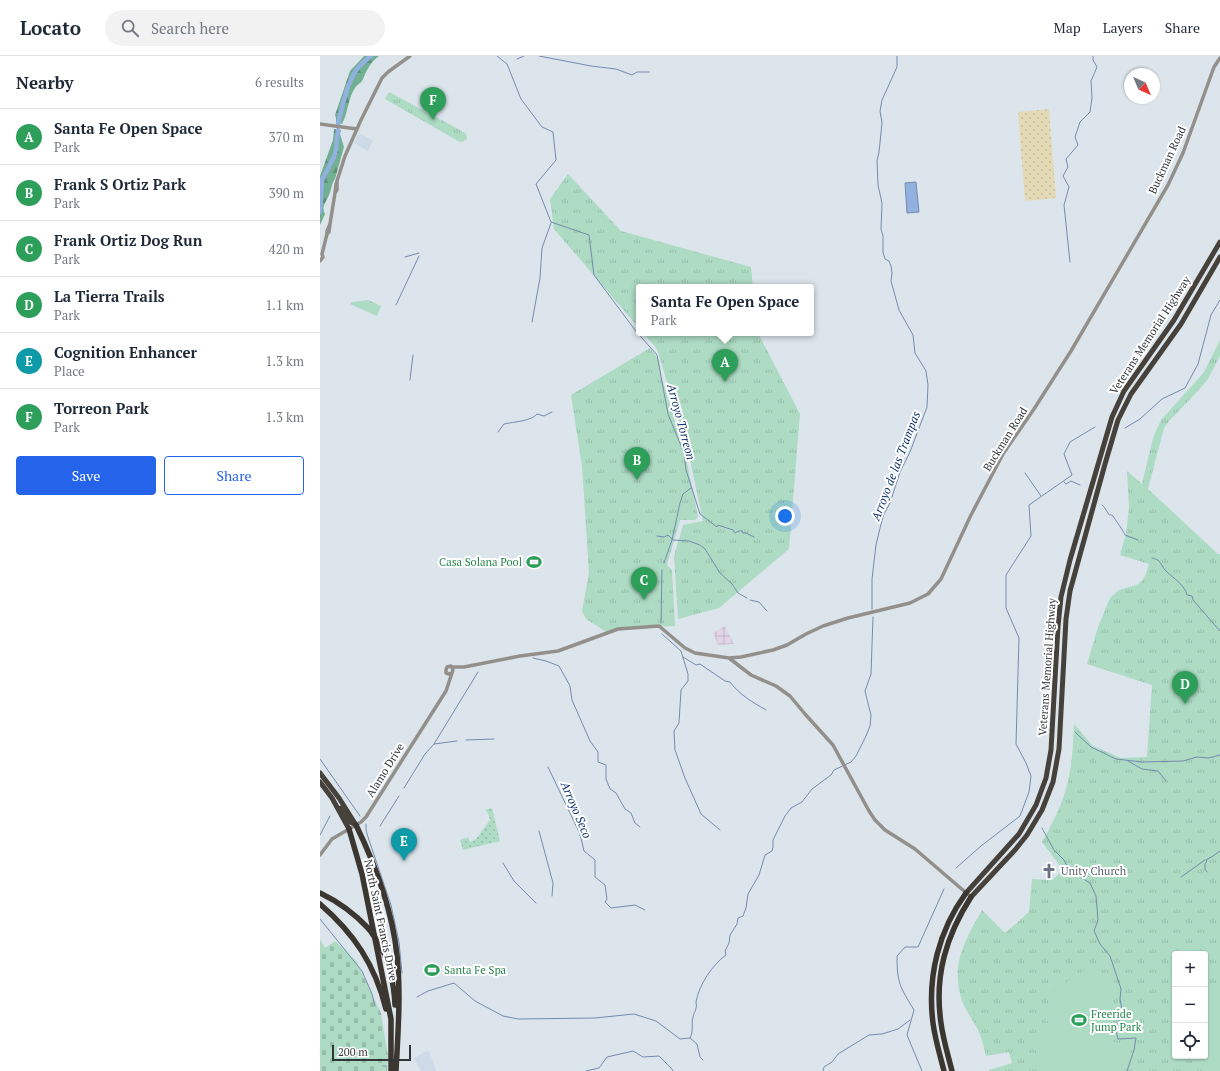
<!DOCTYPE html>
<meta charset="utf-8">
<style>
body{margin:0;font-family:"PT Serif",serif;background:#f2f2f3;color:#1f2937}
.controls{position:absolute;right:12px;bottom:12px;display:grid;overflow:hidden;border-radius:4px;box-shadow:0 1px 3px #0004}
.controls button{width:36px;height:36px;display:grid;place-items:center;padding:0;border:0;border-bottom:1px solid #e0e1e3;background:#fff;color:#1f2937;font:20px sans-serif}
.compass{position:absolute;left:804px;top:12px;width:36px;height:36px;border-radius:50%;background:#fff;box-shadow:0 1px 3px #0004;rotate:136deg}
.scale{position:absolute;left:12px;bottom:10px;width:79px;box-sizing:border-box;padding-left:4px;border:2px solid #323639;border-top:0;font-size:11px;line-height:14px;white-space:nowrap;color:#323639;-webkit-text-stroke:3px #fff;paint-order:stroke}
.you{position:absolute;left:465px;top:460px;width:14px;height:14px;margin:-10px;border:3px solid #fff;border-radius:50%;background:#1a73e8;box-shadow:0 0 0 6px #1a73e833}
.badge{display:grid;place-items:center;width:26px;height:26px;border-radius:50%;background:#2563eb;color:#fff;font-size:13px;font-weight:700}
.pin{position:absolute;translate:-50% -33px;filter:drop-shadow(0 1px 2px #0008)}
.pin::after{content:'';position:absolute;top:21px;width:14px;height:12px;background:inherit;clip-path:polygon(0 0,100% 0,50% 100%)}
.popup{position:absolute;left:316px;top:228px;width:178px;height:52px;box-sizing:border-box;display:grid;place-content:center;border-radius:4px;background:#fff;filter:drop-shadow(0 1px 3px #0005);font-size:13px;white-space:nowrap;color:#747a83}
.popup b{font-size:15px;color:#1f2937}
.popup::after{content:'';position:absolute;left:50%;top:100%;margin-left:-8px;border:8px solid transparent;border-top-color:#fff}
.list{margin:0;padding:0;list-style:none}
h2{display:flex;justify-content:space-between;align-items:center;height:52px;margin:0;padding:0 16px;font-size:17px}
h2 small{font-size:13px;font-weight:400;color:#747a83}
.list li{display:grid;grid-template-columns:26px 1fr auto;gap:12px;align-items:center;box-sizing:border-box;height:56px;padding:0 16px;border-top:1px solid #e0e1e3}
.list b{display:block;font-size:15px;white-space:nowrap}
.list p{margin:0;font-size:13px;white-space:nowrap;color:#747a83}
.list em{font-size:13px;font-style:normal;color:#747a83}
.actions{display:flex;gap:8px;padding:12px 16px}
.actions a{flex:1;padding:9px 0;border:1px solid #2563eb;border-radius:4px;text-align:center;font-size:14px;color:#2563eb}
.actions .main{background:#2563eb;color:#fff}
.icon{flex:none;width:22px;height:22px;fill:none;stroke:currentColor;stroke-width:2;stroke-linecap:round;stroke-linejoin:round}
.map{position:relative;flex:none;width:900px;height:1015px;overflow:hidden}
header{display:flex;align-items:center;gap:24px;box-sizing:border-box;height:56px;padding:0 20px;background:#fff;border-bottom:1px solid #e0e1e3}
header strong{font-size:19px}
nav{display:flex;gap:22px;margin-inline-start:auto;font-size:14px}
.search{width:280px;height:36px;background:#f2f2f3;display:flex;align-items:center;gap:10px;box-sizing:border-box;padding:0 14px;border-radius:22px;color:#747a83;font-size:15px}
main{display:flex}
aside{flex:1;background:#fff}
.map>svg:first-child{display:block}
.built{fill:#ccdbe7}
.industrial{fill:url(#industrial-grid)}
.grass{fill:url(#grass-dots)}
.forest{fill:url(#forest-firs)}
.sand{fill:url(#sand-dots)}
.cemetery{fill:url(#cemetery-stones)}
.park{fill:url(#park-tufts);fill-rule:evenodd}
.pitch{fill:#addbc4}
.water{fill:#92b0e0;stroke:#758bae}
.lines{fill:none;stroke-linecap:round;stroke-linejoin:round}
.stream{stroke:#758bae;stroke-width:1}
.river{stroke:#92b0e0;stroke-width:4.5}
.tertiary{stroke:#93908c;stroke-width:3.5}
.trunk{stroke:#46423b;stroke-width:5}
.motorway{stroke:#3b362f;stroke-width:5.5}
.motorway-bridge{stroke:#3b362f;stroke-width:5.5}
.labels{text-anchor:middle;stroke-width:4;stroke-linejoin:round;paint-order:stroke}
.street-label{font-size:11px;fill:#323639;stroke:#fff}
.leisure-label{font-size:11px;fill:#27864d;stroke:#fff;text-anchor:start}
.worship-label{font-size:11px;fill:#5b616d;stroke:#fff;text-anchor:start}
.water-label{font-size:12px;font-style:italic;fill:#11346d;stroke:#fff}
</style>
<header>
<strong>Locato</strong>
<div class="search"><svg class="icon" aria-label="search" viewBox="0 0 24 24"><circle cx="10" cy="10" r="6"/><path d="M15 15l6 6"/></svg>Search here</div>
<nav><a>Map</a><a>Layers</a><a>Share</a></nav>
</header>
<main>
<aside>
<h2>Nearby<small>6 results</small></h2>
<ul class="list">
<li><span class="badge" style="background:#2e9e5b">A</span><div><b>Santa Fe Open Space</b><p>Park</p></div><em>370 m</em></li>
<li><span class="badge" style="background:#2e9e5b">B</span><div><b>Frank S Ortiz Park</b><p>Park</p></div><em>390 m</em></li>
<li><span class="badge" style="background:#2e9e5b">C</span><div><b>Frank Ortiz Dog Run</b><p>Park</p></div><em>420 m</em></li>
<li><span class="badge" style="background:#2e9e5b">D</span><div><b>La Tierra Trails</b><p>Park</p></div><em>1.1 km</em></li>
<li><span class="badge" style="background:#0f9aa8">E</span><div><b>Cognition Enhancer</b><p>Place</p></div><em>1.3 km</em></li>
<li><span class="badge" style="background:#2e9e5b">F</span><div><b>Torreon Park</b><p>Park</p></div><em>1.3 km</em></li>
</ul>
<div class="actions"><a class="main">Save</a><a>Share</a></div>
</aside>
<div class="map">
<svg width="900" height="1015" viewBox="0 0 900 1015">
<defs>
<pattern id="industrial-grid" width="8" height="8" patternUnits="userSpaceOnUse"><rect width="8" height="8" fill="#e2d4e7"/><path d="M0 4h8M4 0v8" fill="none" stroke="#c2b7c7"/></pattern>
<pattern id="grass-dots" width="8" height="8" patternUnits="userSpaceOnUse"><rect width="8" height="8" fill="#addbc4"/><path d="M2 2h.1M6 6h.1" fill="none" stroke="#95bda9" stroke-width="1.8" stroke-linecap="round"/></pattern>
<pattern id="forest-firs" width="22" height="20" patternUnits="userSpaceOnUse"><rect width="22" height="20" fill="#72b093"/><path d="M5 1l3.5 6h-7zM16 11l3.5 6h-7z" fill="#5e9079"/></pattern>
<pattern id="sand-dots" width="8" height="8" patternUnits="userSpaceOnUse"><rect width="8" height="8" fill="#e4dab5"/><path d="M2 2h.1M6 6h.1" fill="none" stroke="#c4bc9c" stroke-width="1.8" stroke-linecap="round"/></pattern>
<pattern id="cemetery-stones" width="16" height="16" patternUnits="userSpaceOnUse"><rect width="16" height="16" fill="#addbc4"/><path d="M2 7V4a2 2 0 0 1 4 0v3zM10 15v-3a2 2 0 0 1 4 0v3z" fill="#95bda9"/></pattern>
<pattern id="park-tufts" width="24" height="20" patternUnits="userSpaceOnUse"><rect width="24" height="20" fill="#addbc4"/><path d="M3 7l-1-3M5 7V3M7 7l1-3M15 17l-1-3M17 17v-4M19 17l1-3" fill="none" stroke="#95bda9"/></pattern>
</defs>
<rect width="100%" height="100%" fill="#dce5ec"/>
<path class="built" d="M39,77L53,84L48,95L34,87Z
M109,994L116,1015H101L94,1002Z"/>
<path class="industrial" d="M405,570L414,588L398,589L393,577Z"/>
<path class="grass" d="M172,752L180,785L143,794L140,784L148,781L150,786L156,783L170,764L168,757L165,754Z"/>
<path class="forest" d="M44,0H59C51,6 47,13 43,23C42,27 37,28 35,32C28,42 28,57 22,68L16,67V62L15,59L30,15Z
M14,73L21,74L20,78L24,91L15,123C11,128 12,133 9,139C6,146 1,151 5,158L0,169V120L13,84Z"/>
<path class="sand" d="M729,53L736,142L705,145L698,56Z"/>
<path class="cemetery" d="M0,883L5,892L15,885L36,905L61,957L68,1000L67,1015H0Z"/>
<path class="park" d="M69,36L140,74L146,78L147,83L142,86L138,85L65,43Z
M248,118L301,175L431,211L433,231H319V272L234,173L230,143Z
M48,244L61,250L57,260L30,248L32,246Z
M323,277H438L480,358L469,493L399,552L358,563L354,500L363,469L383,465L369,399L337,293Z
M900,284V300L888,323L877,336L849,365L844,372L828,433L898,498H900V1015H669V1014L692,1007L689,996L666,1000C664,992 662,982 658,974C653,965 647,956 643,947C629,911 645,884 662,854L685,877L709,856L712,823L732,824L743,814L722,786C735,763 746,741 750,715C753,699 753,684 754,668L773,690L801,702L827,701L832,629L767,608L778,571L790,542L799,534L816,529L821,526L825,520L829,508L800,499L806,478L809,452L807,415L822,428L833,382L841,364L879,322L884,316ZM855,898H885V1000H855Z
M330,292L339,304L342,323L365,396L378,461L375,464H360L347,509L352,514L355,570L311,572L288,577L266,563L262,555L269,517L262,410L251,339Z"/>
<path class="pitch" d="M777,914C780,917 784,920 786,923C800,941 788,965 789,985L812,989L804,1015H723L722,1006L714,991L718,984L725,977L728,967L725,954L732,936L764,915Z
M885,931H900V1015H883L880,1008L872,1003V1000H885Z"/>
<path class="water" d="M596,126L599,156L587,157L585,127Z"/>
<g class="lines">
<path class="stream" d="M177,0L187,8L201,43L222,71L233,76L236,104L216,128L231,166L269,179L274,219L315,274L337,299L348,358L364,397L366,414L380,458L397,471L398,469L413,474L415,477L419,475H422L423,477H426L434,481
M219,0L271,10L296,13L312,19L317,16H329
M197,3L204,0
M85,201L99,197
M750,206L744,149L749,131L743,120L748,111L746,103L758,89L755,81L760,66L770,56L772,42L771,25L777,11L773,4V0
M76,249L99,200
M212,266L220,222L222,192L231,167
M90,324L93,299
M805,372L820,363L842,343L865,332L878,308L891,259L900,244
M178,376L184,368C193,366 212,365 217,358L224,360L232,356
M705,417L721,440
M744,426L746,428L751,425L760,429
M782,449C785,451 785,453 788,457C790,461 789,457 793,460C795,463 804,476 805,479L818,484
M337,480L344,481L348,479L353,484L369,485L380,489L385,493L400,517L412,528L418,537L427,542
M832,502C833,502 838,504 838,504C841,507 843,512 846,515C853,522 865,529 867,539L872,540L873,544L900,575
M344,507L352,484L360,447L363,438L371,432
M430,544L439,546L447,555
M552,553V523L556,489L561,468L564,458L570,447L580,416L590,396L607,351L608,329L606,315L595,297L593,279L579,254L571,225L572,217L571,210L569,205L565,203L563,196V180L561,173L562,147L558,129L557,105L559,96L562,67L560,55L562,44L577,11V0
M341,567L342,514
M342,578L361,595L368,618V625L361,634L359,667L354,675L355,694L365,722L381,758L400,774
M363,601L376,609L380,608L405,625L410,626C420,639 432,646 446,654
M213,602L226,605L239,610L250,630L252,644L270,685L278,696V706L286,709V723L290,733L296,737L305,753L311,757L315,767L320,771
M755,676L771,691L796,703L822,706L863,705L877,701L889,702L900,699
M146,684L174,683
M114,688L158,616
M0,703L40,760
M808,705L822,713L838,715L846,725
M228,711L260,778L264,795L275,804V821L285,829L287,843L285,846L291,852L315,849L325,854
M84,732L105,698L114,688L137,685
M46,768V774L48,781L71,849L79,886L82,917
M60,770L79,740
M722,772L734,794L744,804L749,814L770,827L776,840L778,864L774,875L780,888L790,900L801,933L800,943L802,954L796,975L798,983L816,982L814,994L807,1015
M219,775L233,827L232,840
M0,779L10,760
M183,807L194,825L216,847
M636,812L661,790L700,760L709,736L711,720L706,707L696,688L699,582L686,552V519L711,480L709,449L752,419L744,398L750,386L775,371
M887,816L885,813V808L887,805L886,804L893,800L900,795
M861,821L885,804
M0,863L42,915L52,938L55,950
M97,941L108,935L134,927L155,945L183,960L198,963L275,962L314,958L336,965L360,983L370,982
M383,1004L380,1001L377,988L370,982C374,975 371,968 373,961C373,958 376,955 376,952C377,949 376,949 376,946C379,929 392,909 406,899L405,895L409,887L410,879L417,868L418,862L423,860L426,852L428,838L439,819L445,799L452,795L453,791V784L465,760L471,752L482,746L492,733L511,719L514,714L531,706L536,700L546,680L550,670L551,659L545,635L551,618L553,561
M63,1010H66
M266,1015L279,1012L287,1001L313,995L323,1001L339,1000L352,1013L353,1015
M503,1015L504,1011L512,1006L518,998L549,979L562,978L578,973L590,964
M602,1015L587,979L594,954C580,931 577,927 577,900L585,891H598L624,833"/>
<path class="river" d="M18,68C22,51 27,27 37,13C41,8 46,4 51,0
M0,156L2,124L14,101L16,93L18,74"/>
<path class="tertiary" d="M0,68L37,73
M15,137L17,134V125
M7,178L9,176L10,168L15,137L16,128L25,100L41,64L62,22L68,16L90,0
M0,205L3,201L2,198L7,178V175L10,168
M409,602L431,619L456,630L470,640L485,658L513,689L549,755L555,764L565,774L595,793L651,841
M132,611H144L200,600L238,595L298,573L339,570L365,592L375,597L409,602L421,601L453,594L467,589L486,578L503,570L528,562L590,547L608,538L621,523L651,459L683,398L714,353L751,295L848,129L863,97L894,11L900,2
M0,799L12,783L41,766L46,761L126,635L133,614L131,610L127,611L126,614V617L129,618L132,617"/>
<path class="trunk" d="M0,717L19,742L36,769
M0,726L12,742L29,773
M21,752L30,766L35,768
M646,837L699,778L716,749L726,722L731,694L738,570L741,541L750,504L792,361L804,335L854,264L900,186
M651,841L695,794L707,779L722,754L733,726L739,693L746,563L750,535L785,408L798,364L811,338L861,268L900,201"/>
<path class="motorway" d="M36,769C56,810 72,853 77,899C81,937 78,977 76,1015
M29,773L42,818L71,963V1015
M0,837C19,846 35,858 49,873
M0,848C34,877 55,909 66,953
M60,889C70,908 74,927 75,949
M624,1015C620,999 615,983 613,967C607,920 619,874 646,837
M632,1015C628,999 623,983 621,967C614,920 626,880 651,841"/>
<path class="motorway-bridge" d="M49,873L60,889"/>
</g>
<defs>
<g id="stadium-bare" transform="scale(1.2)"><path d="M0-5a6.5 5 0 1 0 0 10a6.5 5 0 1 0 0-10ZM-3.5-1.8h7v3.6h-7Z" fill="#2e9e5b" stroke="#fff" stroke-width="2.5" paint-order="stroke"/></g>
<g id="church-bare" transform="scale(1.2)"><path d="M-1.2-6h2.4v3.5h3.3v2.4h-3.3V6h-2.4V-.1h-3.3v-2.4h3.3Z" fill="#6b7280" stroke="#fff" stroke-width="2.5" paint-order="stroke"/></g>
</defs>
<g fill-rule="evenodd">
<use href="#stadium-bare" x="214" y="506"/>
<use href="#church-bare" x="729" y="815"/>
<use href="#stadium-bare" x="112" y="914"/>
<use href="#stadium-bare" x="759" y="964"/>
</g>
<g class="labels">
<g class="street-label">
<text transform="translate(847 104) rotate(-65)" y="4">Buckman Road</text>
<text transform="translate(830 279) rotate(-57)" y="4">Veterans Memorial Highway</text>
<text transform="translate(685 383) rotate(-58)" y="4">Buckman Road</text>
<text transform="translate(727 611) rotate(-86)" y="4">Veterans Memorial Highway</text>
<text transform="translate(65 714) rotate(-58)" y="4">Alamo Drive</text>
<text transform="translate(61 864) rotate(78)" y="4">North Saint Francis Drive</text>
</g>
<g class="leisure-label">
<text x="202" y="510" text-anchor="end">Casa Solana Pool</text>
<text x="124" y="918">Santa Fe Spa</text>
<text x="771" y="962">Freeride<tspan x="771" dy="13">Jump Park</tspan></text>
</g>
<g class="worship-label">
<text x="741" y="819">Unity Church</text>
</g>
<g class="water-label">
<text transform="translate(361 366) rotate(75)" y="4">Arroyo Torreon</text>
<text transform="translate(576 410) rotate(-69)" y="4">Arroyo de las Trampas</text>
<text transform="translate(256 754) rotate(67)" y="4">Arroyo Seco</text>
</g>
</g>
</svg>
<div class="controls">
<button>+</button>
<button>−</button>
<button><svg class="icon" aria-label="locate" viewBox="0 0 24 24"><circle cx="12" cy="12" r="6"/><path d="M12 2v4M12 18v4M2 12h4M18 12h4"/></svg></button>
</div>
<svg class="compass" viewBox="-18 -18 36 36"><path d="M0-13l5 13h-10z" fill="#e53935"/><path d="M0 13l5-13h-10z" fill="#747a83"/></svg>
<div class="scale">200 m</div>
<div class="you"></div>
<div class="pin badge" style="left:405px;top:326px;background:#2e9e5b">A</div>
<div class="popup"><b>Santa Fe Open Space</b>Park</div>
<div class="pin badge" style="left:317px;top:424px;background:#2e9e5b">B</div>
<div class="pin badge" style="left:324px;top:544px;background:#2e9e5b">C</div>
<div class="pin badge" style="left:865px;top:648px;background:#2e9e5b">D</div>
<div class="pin badge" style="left:84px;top:805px;background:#0f9aa8">E</div>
<div class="pin badge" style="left:113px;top:64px;background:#2e9e5b">F</div>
</div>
</main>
